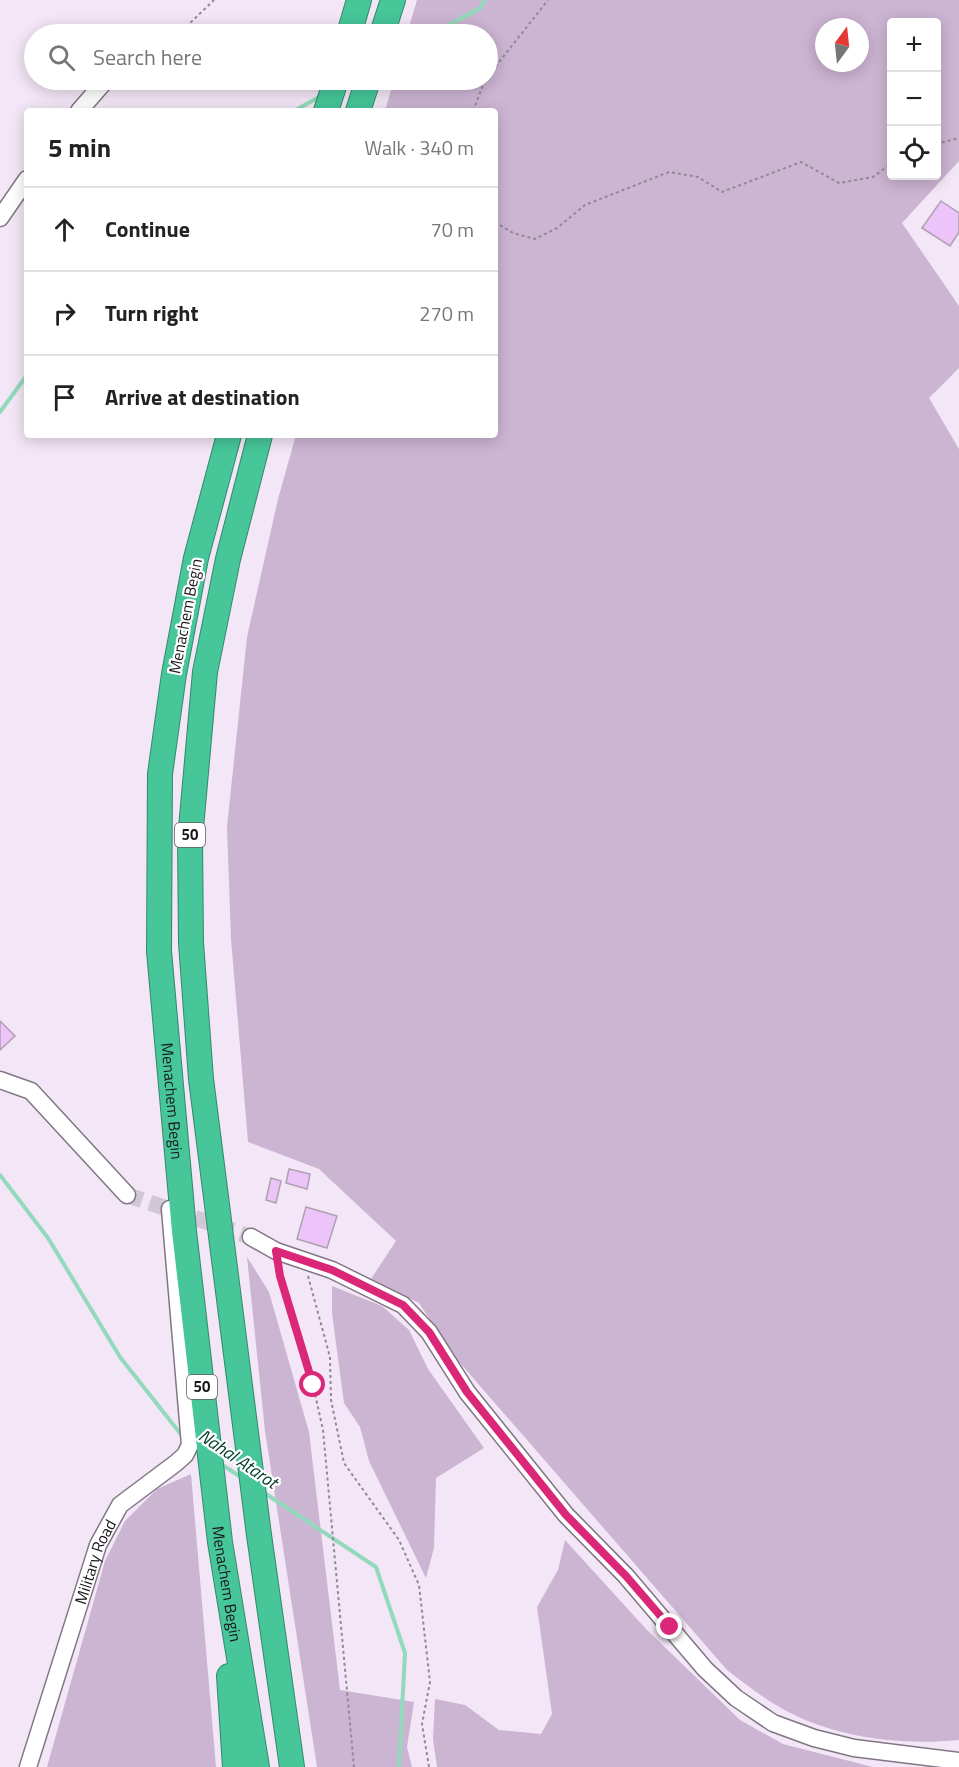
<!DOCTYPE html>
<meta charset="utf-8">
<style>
body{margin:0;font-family:"Titillium Web",sans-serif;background:#f2f2f2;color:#222}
.controls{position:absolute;right:18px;top:18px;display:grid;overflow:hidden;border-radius:6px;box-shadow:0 3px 15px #0003}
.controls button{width:54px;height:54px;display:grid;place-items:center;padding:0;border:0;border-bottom:2px solid #e0e0e0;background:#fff;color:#222;font:30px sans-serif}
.compass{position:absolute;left:815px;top:18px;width:54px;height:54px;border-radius:50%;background:#fff;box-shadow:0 3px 15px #0003;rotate:15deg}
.stop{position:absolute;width:18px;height:18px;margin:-14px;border:4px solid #db2777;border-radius:50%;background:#fff}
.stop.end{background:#db2777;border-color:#fff;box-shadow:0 2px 6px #0008}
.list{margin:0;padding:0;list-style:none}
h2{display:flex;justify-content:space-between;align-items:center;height:78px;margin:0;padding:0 24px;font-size:26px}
h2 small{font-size:20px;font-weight:400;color:#767676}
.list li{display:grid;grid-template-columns:39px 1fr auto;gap:18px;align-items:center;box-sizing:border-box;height:84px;padding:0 24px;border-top:2px solid #e0e0e0}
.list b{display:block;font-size:22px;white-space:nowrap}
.list em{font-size:20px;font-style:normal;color:#767676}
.icon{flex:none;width:33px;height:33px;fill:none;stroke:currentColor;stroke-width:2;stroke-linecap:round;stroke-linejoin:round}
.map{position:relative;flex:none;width:959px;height:1767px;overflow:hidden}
.search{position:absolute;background:#fff;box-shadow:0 3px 15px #0003;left:24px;top:24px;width:474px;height:66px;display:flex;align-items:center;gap:15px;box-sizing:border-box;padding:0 21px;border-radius:33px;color:#767676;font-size:22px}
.panel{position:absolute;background:#fff;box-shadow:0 3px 15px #0003;left:24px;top:108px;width:474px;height:330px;border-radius:6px}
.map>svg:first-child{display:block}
.green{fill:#ccb4d3;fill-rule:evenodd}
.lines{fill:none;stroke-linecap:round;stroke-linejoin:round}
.stream{stroke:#92dabb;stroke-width:4}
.building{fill:#edc4f9;stroke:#ada1b0;stroke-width:1.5}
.minor-tunnel{stroke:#d2c7d5;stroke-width:16;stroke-dasharray:16 8;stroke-linecap:butt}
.minor-casing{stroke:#817684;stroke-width:19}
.highway-casing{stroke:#37886d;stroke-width:26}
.path{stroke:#928995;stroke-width:2;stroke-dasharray:3 3;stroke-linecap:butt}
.minor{stroke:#fff;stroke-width:16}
.highway{stroke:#46c699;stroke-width:24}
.route{stroke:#db2777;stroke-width:8}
.labels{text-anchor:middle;stroke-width:4.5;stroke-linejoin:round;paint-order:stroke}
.shield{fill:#fff;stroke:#5f5c60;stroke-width:1.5}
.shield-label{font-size:15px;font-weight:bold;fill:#1a161c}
.street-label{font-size:16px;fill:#1a161c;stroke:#fff}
.water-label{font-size:18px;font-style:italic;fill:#01412e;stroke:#fff}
</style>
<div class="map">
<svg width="959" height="1767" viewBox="0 0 959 1767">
<rect width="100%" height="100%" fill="#f3e6f6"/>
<path class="green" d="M417,0H959V161L902,223L959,306V368L929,398L959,449V1740C899,1746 828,1737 776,1705C759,1695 743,1682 727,1670L454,1356L419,1303L371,1279L396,1241L319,1169L248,1142L231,939L227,827L247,637L278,499L296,435H495V111H385L394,80H488V34H407ZM892,22H936V176H892ZM824,27H860V63H824Z
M247,1257L269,1292L309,1432L340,1690L414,1702L407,1747L412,1767H317L265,1431Z
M332,1286L382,1306L409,1330L428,1369L484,1448L436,1478L434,1548L426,1578L369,1461L360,1427L344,1403L332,1313Z
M191,1474L216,1767H47L105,1561L125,1521L157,1489Z
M565,1540L646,1629L740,1720L783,1744L873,1767H437L433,1739L435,1699L465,1705L499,1730L541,1734L552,1714L537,1607L558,1570Z"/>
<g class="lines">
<path class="stream" d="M432,34L480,8L485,0
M294,111L321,96
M0,412L27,375
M0,1175L48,1238L120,1357L183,1437
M221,1464L242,1478
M263,1492L376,1567L405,1653L399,1767"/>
</g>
<path class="building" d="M941,201L959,213V232L950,246L922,228Z
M0,1021L15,1036L0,1050Z
M289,1169L310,1174L307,1189L286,1183Z
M271,1178L281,1181L276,1203L266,1200Z
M306,1207L337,1216L327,1248L297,1239Z"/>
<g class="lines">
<path class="minor-tunnel" d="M127,1195L251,1237"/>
<g class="minor-casing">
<g id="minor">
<path d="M79,111L106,80"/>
<path d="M0,218L27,179"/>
<path d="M0,1080L31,1091L127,1195"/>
<path d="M251,1237L276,1251L332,1270L403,1305L429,1332L467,1392L566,1515L626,1576L705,1669L736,1698L773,1723L814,1738L854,1748L959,1761"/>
<path id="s1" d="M28,1767L98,1545L120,1505L176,1463L185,1455L190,1445L170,1209"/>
</g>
</g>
<g class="highway-casing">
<g id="highway">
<path d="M349,34L359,0"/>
<path d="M382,34L393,0"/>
<path d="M326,111L336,80"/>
<path d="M358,111L368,80"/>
<path id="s2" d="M229,435L196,558L174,674L160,774L159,951L184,1231L220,1542L257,1767"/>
<path d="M260,435L228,559L205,672L190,839L191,943L201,1079L259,1535L292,1767"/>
<path d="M229,1676L235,1767"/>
</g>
</g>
<path class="path" d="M163,34L188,25L214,0
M488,76L548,0
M473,111L485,80
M936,144L959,138
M495,222L513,233L535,239L557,228L585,205L669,172L698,177L722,192L801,162L839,183L873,177L892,163
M278,1268L313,1385L323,1430L354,1767
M308,1276L330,1357L331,1400L344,1463L399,1540L419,1585L430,1682L422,1724L429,1767"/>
<use href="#minor" class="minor"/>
<use href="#highway" class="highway"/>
</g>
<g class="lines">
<path class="route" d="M313,1385L280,1276L276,1251L332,1270L403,1305L429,1332L467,1392L566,1515L626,1576L670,1627"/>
</g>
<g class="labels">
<g class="shield">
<rect x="175" y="823" width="30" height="24" rx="4.5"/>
<rect x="187" y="1375" width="30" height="24" rx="4.5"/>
</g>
<g class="shield-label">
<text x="190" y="840">50</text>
<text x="202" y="1392">50</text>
</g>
<g class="street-label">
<text transform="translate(185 616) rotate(-79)" y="6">Menachem Begin</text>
<text dy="6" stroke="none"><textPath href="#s2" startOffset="674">Menachem Begin</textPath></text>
<text dy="6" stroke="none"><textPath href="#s1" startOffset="216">Military Road</textPath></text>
<text dy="6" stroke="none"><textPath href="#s2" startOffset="1160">Menachem Begin</textPath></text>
</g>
<g class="water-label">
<text transform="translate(238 1459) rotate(34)" y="6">Nahal Atarot</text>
</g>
</g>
</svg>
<div class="controls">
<button>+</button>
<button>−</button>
<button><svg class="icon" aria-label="locate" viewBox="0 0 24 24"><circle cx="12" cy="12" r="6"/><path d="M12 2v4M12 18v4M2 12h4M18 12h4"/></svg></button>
</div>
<svg class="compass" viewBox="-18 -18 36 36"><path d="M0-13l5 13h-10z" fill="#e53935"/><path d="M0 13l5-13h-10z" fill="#767676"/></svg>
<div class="stop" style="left:313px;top:1385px"></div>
<div class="stop end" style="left:670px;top:1627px"></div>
<div class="search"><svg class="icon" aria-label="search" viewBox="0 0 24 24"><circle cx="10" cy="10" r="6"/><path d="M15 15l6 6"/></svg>Search here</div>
<section class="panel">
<h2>5 min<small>Walk · 340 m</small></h2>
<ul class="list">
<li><svg class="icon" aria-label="ahead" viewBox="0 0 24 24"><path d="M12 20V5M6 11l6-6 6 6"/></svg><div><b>Continue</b></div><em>70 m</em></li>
<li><svg class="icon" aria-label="right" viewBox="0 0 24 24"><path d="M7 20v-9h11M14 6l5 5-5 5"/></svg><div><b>Turn right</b></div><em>270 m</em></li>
<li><svg class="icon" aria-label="arrive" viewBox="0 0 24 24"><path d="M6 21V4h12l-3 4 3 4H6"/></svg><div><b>Arrive at destination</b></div></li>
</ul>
</section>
</div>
